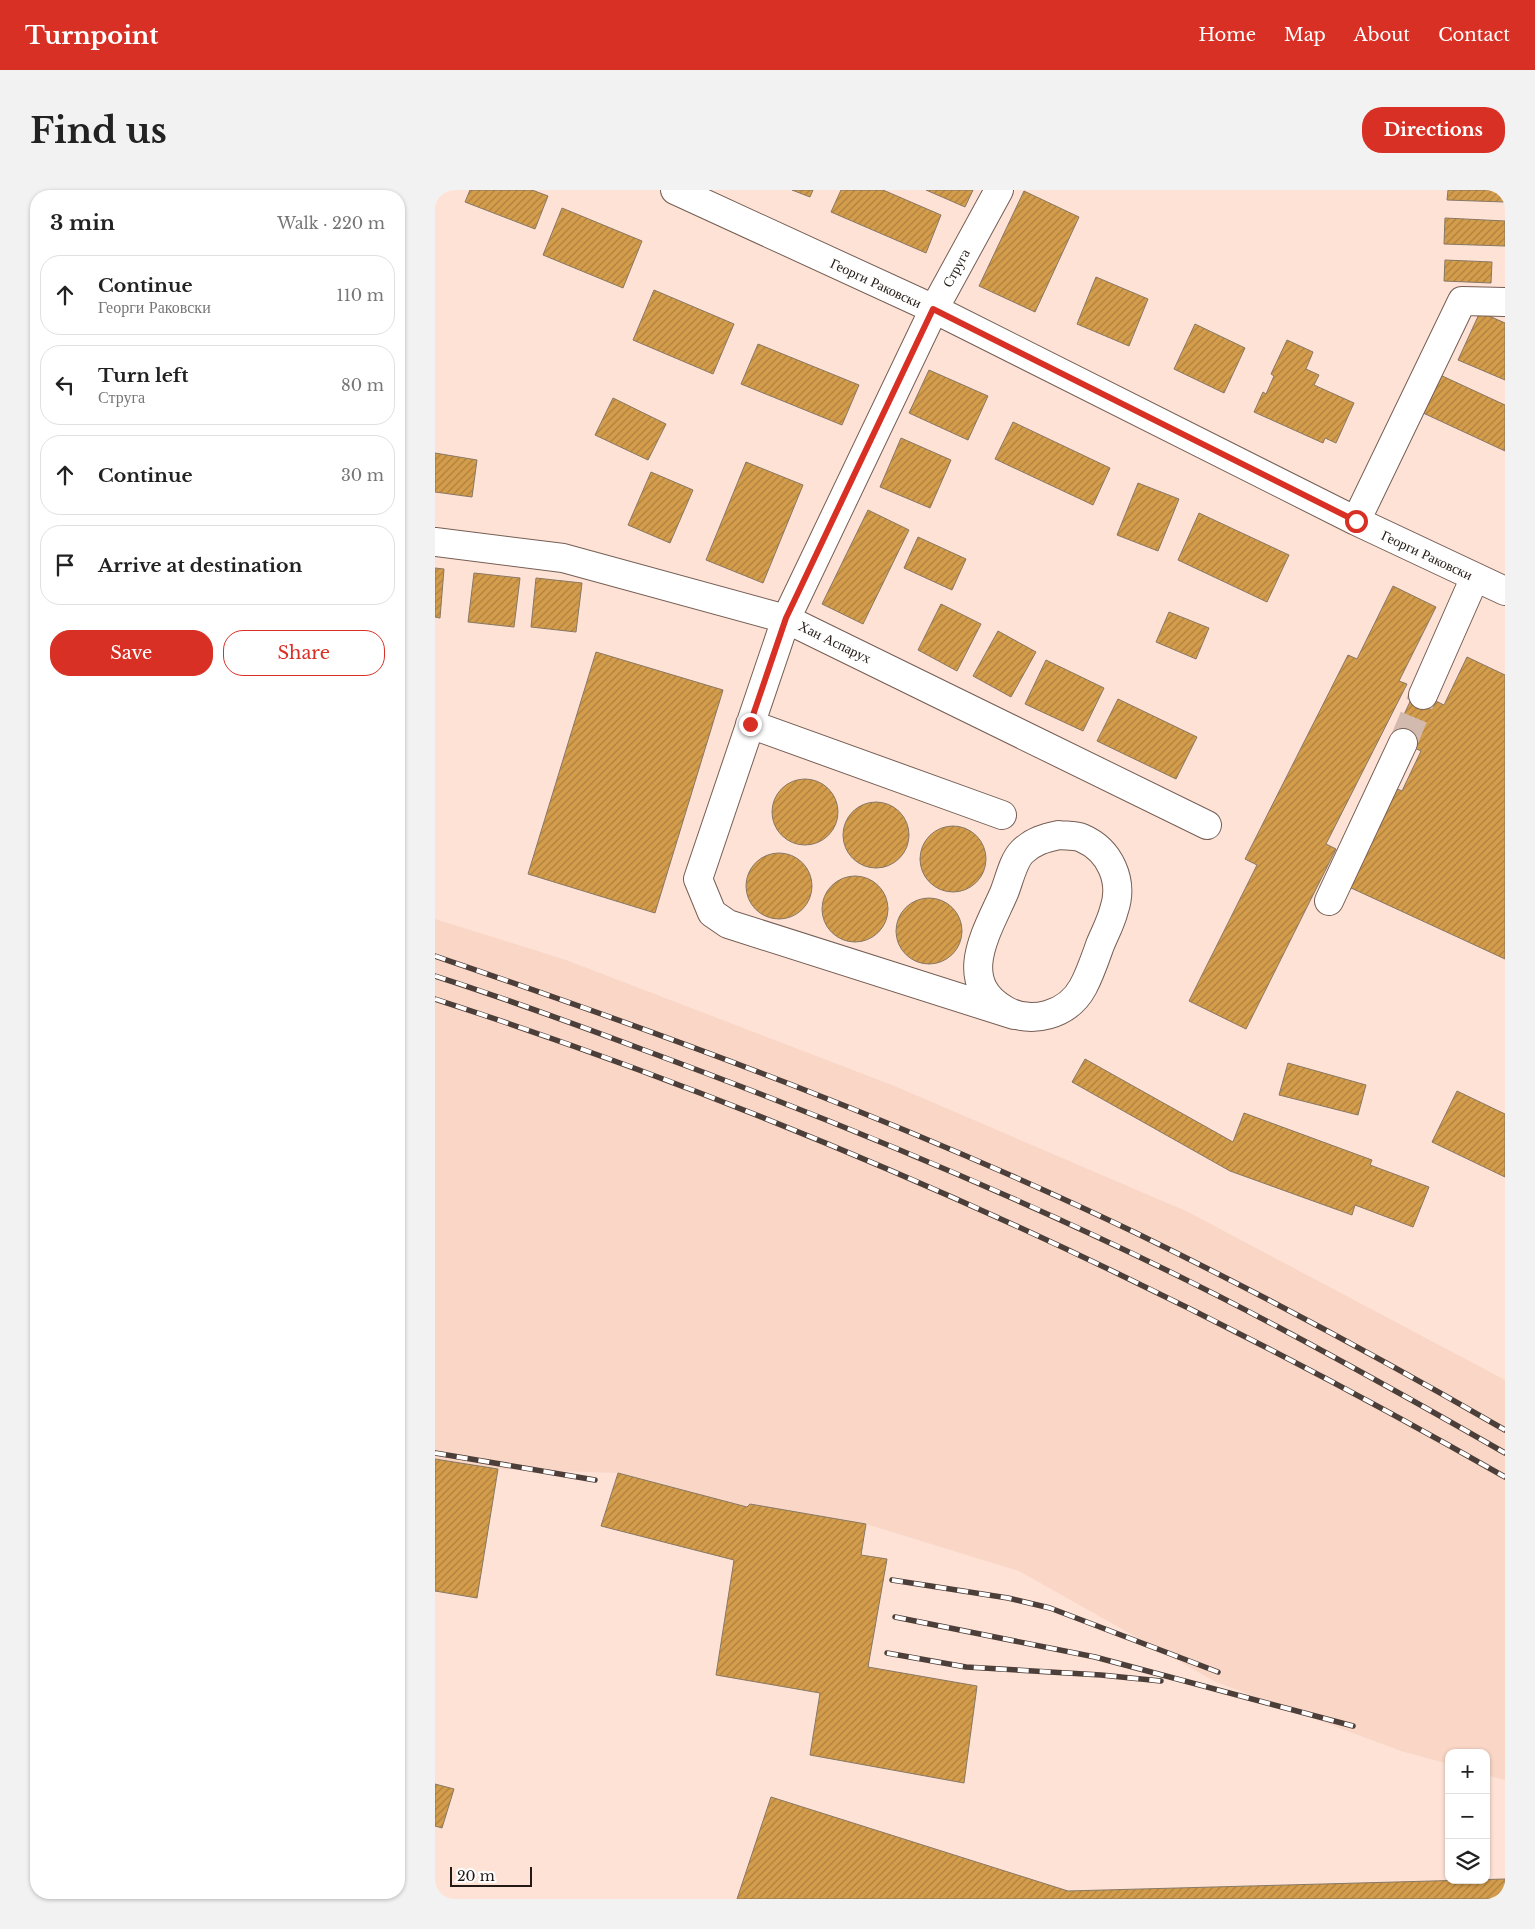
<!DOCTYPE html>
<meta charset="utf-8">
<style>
body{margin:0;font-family:"Libre Baskerville",serif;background:#f2f2f2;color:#222}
.controls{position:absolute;right:15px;bottom:15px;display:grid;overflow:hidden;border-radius:10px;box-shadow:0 1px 4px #0004}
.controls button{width:45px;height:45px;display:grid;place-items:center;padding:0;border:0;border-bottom:1px solid #e0e0e0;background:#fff;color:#222;font:25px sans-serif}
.scale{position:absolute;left:15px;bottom:12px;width:82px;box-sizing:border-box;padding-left:5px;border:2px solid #231a15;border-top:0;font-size:14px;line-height:18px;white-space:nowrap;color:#231a15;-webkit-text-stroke:4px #fff;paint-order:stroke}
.stop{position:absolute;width:15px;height:15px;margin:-11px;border:4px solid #d93025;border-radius:50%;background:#fff}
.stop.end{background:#d93025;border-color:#fff;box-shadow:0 1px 5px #0008}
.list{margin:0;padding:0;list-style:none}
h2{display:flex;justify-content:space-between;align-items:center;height:65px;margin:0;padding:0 20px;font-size:21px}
h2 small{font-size:16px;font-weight:400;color:#767676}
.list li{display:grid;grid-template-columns:32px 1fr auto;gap:15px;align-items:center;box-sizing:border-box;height:80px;margin:0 10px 10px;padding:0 10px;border:1px solid #e0e0e0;border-radius:20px}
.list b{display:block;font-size:19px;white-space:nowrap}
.list p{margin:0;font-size:16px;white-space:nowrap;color:#767676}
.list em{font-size:16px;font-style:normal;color:#767676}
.actions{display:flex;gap:10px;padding:15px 20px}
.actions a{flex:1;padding:11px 0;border:1px solid #d93025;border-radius:20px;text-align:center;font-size:18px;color:#d93025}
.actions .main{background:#d93025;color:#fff}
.icon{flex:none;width:28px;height:28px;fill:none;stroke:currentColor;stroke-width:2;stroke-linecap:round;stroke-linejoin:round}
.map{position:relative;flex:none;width:1070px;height:1709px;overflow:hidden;border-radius:20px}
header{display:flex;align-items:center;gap:30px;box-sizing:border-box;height:70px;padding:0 25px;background:#d93025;color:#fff}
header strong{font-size:24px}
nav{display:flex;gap:28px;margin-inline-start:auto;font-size:18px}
.intro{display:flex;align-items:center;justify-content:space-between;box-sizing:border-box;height:120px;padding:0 30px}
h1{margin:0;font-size:35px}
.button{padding:12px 22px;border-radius:20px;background:#d93025;color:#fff;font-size:18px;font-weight:700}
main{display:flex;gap:30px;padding:0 30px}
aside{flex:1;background:#fff;border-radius:20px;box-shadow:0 1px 4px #0004}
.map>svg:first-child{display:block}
.built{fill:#f9d6c6}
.building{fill:url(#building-hatch);stroke:#877864}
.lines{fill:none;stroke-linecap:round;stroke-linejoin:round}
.minor-tunnel{stroke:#d2baaf;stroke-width:28;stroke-dasharray:28 14;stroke-linecap:butt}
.minor-casing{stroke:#755e54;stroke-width:30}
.minor{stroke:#fff;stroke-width:28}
.rail-casing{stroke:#4c3f39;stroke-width:5.5}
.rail{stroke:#fff;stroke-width:4;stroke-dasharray:11;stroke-linecap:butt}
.route{stroke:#d93025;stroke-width:6}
.labels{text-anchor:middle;stroke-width:5;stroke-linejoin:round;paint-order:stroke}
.street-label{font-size:14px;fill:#231a15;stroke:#fff}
</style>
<header>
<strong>Turnpoint</strong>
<nav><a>Home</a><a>Map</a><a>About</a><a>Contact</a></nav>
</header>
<div class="intro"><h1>Find us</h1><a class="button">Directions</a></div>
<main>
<aside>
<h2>3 min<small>Walk · 220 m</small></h2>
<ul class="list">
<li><svg class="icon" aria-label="ahead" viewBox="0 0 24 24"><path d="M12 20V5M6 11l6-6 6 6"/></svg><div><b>Continue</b><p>Георги Раковски</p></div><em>110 m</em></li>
<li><svg class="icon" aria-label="left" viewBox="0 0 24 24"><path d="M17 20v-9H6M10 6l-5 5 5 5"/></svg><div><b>Turn left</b><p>Струга</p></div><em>80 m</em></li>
<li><svg class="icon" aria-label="ahead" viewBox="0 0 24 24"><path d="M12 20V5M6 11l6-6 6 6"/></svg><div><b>Continue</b></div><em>30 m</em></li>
<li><svg class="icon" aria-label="arrive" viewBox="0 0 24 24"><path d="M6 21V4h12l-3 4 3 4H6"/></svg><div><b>Arrive at destination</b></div></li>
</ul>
<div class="actions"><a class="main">Save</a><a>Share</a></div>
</aside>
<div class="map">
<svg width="1070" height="1709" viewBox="0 0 1070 1709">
<defs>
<pattern id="building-hatch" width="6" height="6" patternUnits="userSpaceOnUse" patternTransform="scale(1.25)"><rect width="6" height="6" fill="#d49d4c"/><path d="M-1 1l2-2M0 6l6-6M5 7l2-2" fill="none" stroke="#ac7f3e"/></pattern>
</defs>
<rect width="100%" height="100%" fill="#fee2d6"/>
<path class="built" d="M0,729L131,770L457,895L753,1022L1070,1190V1590L1051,1585V1563H1014V1574L966,1561L781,1492L584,1381L431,1334L315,1314L312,1317L183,1283L63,1279L0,1269Z"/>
<path class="building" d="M35,0H97L113,6L100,39L30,12Z
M357,0H378L375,7Z
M406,0H448L506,25L491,63L396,22Z
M491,0H538L530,17Z
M1013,0H1070V12L1012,10Z
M589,1L644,27L600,122L544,96Z
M127,18L207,51L188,98L108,65Z
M1010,28L1070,31V56L1009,54Z
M1010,70L1057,72L1056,93L1009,91Z
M661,87L713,109L694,156L642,134Z
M219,100L299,134L278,184L198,150Z
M1045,122L1070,133V190L1023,170Z
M760,134L810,158L789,203L739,179Z
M852,150L878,162L871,179L884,185L879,195L919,213L901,253L890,248L888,253L819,222L828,202L831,204L839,186L836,184Z
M323,154L424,195L407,235L306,194Z
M494,180L553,206L533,250L474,223Z
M1003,184L1070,215V261L986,222Z
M178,208L231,234L213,270L160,245Z
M578,232L675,278L658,315L560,269Z
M466,248L516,270L495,318L445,297Z
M0,263L42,270L37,307L0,302Z
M311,272L368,295L328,393L271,370Z
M216,282L258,300L235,353L193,335Z
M703,293L744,309L723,361L682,345Z
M433,320L474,340L428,434L387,414Z
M764,323L854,365L832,412L743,370Z
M483,347L531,369L517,400L469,378Z
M0,378L9,379L5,428L0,427Z
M39,383L85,388L79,437L33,432Z
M101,388L147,393L141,442L96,437Z
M958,396L1001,417L964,491L972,494L891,654L901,659L811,839L754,811L822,675L810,669L913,465L922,469Z
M506,414L546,434L522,481L483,460Z
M734,422L774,438L761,469L721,452Z
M563,441L601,462L576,507L538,486Z
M161,462L288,500L220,723L93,684Z
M1032,467L1070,485V769L914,697L960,598L967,601L986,561L958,548L980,501L1009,515Z
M611,470L669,498L648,541L590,514Z
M683,509L762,547L741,589L662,551Z
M337 622a33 33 0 1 1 66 0a33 33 0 1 1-66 0Z
M408 645a33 33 0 1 1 66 0a33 33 0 1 1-66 0Z
M485 669a33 33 0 1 1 66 0a33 33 0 1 1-66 0Z
M311 696a33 33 0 1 1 66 0a33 33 0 1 1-66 0Z
M387 719a33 33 0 1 1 66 0a33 33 0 1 1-66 0Z
M461 741a33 33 0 1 1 66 0a33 33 0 1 1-66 0Z
M650,869L798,952L809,923L937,970L935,975L994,997L978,1037L920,1015L917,1025L795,981L637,892Z
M853,873L931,895L923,925L844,905Z
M1022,901L1070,924V987L997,952Z
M0,1269L63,1279L42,1408L0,1401Z
M183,1283L312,1317L315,1314L431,1334L426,1365L452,1369L433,1477L542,1496L529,1593L375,1565L385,1503L281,1485L299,1370L166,1336Z
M0,1594L19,1599L7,1638L0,1636Z
M336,1607L633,1701L1070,1689V1709H302Z"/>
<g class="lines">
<path class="minor-tunnel" d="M968,553L988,505"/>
<g class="minor-casing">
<path id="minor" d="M240,0L499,119L921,331L1070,401
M564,0L499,119L351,429L263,689L277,723L293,734L579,825
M921,331L1027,111L1070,112
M0,352L128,368L351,429L772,635
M988,505L1040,387
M315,534L567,625
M624,645C631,646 640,645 647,648C675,660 689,691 679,720C676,732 670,743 665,755C660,769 655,784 648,797C633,825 596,835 570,820C520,791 552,742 569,703C574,691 578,671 587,662C598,651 610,648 624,645Z
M894,711L968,553"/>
</g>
<use href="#minor" class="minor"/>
<g class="rail-casing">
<path id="rail" d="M0,766C238,847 474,934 701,1043C826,1104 949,1170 1070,1240
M0,786C73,809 145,836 217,863C431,942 642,1030 843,1137C920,1178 995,1220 1070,1263
M0,809C373,930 730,1093 1070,1287
M0,1263L160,1290
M457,1390L573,1408L615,1418L783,1482
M460,1427L660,1467L918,1536
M452,1463L531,1477L666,1485L726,1491"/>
</g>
<use href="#rail" class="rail"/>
</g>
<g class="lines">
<path class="route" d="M315,534L351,428L498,119L921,331"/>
</g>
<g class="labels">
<g class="street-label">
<text transform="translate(521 78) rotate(-61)" y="5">Струга</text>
<text transform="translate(441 93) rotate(25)" y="5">Георги Раковски</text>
<text transform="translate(992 365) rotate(25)" y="5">Георги Раковски</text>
<text transform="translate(400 452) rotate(26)" y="5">Хан Аспарух</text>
</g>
</g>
</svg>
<div class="controls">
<button>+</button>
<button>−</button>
<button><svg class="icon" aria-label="layers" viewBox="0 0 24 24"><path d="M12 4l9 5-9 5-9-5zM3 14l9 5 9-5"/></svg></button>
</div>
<div class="scale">20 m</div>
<div class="stop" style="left:921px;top:331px"></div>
<div class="stop end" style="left:315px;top:534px"></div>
</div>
</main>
